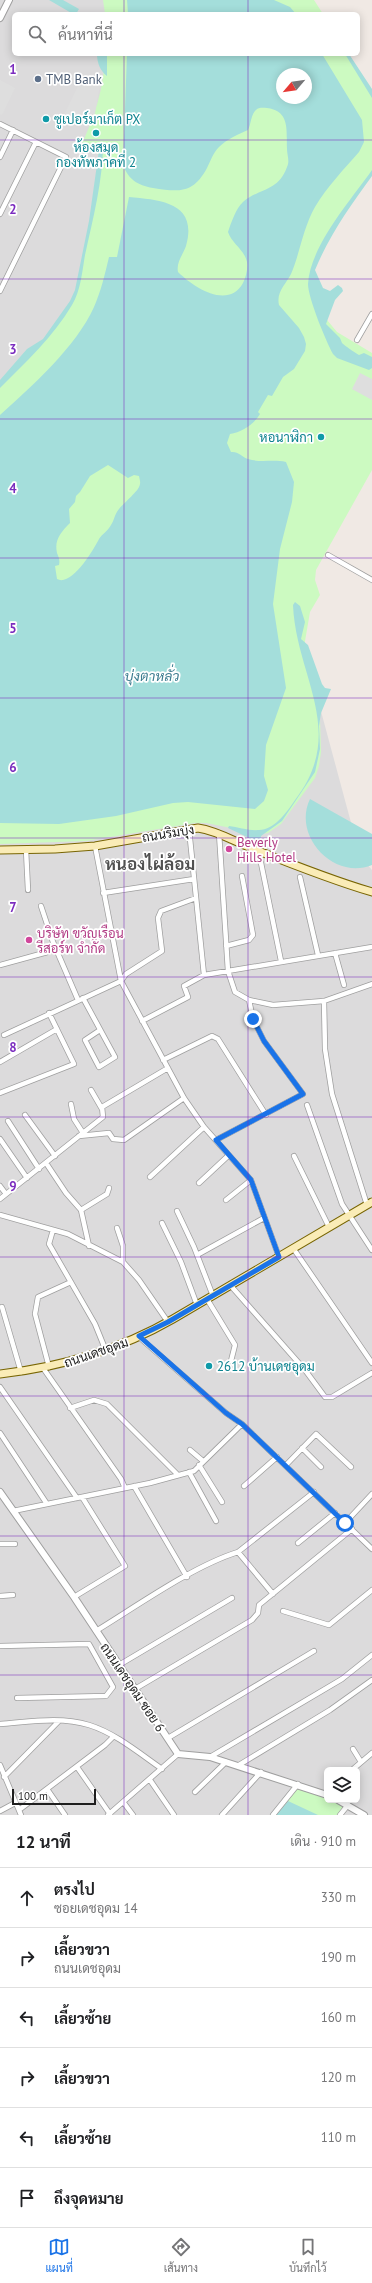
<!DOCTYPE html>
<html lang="th">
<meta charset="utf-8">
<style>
body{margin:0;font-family:"PT Sans",Sarabun,sans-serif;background:#f2f2f2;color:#202124}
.controls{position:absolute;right:12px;bottom:12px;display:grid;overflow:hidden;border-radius:6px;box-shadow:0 2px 10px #0003}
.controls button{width:36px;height:36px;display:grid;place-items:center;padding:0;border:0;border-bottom:1px solid #e0e0e0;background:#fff;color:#202124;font:20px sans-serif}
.compass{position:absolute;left:276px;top:68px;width:36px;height:36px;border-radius:50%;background:#fff;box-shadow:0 2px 10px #0003;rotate:241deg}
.scale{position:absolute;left:12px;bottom:10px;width:84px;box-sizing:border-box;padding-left:4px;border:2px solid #1e1e1e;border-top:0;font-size:11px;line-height:14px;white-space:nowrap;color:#1e1e1e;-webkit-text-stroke:3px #fff;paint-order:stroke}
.stop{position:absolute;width:12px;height:12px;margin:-9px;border:3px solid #1a73e8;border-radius:50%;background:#fff}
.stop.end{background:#1a73e8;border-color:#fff;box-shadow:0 1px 4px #0008}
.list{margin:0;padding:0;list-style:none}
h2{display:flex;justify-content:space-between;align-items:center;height:52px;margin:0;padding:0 16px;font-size:17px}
h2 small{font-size:13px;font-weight:400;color:#757577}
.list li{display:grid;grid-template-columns:26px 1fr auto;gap:12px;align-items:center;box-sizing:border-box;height:60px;padding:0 16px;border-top:1px solid #e0e0e0}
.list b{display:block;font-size:15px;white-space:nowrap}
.list p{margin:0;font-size:13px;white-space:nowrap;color:#757577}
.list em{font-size:13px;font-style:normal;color:#757577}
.icon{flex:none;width:22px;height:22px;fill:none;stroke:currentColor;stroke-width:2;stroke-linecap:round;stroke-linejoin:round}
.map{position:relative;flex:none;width:372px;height:1815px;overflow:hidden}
.search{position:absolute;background:#fff;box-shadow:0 2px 10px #0003;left:12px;right:12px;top:12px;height:44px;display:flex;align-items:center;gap:10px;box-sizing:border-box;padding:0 14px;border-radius:6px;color:#757577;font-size:15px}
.sheet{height:412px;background:#fff}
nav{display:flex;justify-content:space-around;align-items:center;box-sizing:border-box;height:56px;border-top:1px solid #e0e0e0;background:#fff;font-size:11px;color:#757577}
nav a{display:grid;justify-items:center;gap:2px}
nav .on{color:#1a73e8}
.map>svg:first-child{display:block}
.residential{fill:#dcdbdc;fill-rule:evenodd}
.park{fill:#ccfac1;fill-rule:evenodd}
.parking{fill:#dedede}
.water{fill:#a4dedb;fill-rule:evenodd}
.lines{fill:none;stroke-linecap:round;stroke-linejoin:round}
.minor-casing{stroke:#9f9f9f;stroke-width:6}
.tertiary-casing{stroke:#9f9f9f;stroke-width:8}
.secondary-casing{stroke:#786503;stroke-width:9}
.minor{stroke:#fff;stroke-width:4.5}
.tertiary{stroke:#fff;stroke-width:6}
.secondary{stroke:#faecb7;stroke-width:7}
.route{stroke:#1a73e8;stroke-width:5}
.grid{fill:none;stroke:#7b2cbf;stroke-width:1;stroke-opacity:0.55}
.service-dot{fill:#5c6f8a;stroke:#fff;stroke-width:1.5}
.culture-dot{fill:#0f9aa8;stroke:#fff;stroke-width:1.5}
.hotel-dot{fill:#d1479c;stroke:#fff;stroke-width:1.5}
.labels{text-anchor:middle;stroke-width:3.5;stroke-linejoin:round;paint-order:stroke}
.service-label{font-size:13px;fill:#4e5e75;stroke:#fff;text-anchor:start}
.culture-label{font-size:13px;fill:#0d838f;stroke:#fff;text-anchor:start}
.street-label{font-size:13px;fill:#1e1e1e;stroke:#fff}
.hotel-label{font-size:13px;fill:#b23c85;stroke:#fff;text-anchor:start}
.water-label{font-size:14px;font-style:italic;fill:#3e7d90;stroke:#fff}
.district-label{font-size:17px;font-weight:bold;fill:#515151;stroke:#fff}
.grid-label{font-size:13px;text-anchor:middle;font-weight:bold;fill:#7b2cbf;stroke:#fff;stroke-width:3.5;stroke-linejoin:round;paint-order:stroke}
</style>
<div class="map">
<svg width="372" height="1815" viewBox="0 0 372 1815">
<rect width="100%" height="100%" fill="#f0e9e4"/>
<path class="residential" d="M0,0H129L133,14H14V54H144L360,856L372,870V1815H0ZM327,1770H357V1800H327Z"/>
<path class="park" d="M103,0H314L323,14H105Z
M105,54H347L372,94V172L349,202L314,268L318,309L337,332L372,353V470L316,570L315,580L320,595L310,612L304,647L320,719L321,752L319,766L315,778L281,824L268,833L261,834L206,823H195L86,841L0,844V385L45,340L74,297L87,241L100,155L81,146C95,115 104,89 105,54ZM282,74H306V98H282Z
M298,1784L327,1795V1800H338L348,1805L340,1815H273Z"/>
<path class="parking" d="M83,76L100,85L95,113L88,127L64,115Z
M0,80L15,88L2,115L0,114Z
M360,373L372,379V400L352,389Z"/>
<path class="water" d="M49,0H63L79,9L76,14H73Z
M127,0H274L290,7L296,14H128Z
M97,54H107V76C100,71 97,62 97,54Z
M127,54H322L362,120L364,142L359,152C344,169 327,187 315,207C303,228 300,253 291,274C286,284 276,292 279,305L299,328L304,337L306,344L305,351L294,369L283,377L272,396L268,395L258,412L260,414C254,424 242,432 230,434L227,443L231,452C238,451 242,457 248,459C260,463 274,459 286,462L294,482L292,502L280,549L273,604L286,688L266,745L264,776L268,790L264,801L255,809L188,802L173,803L116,816L59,824L0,823V415C32,386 76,347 94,307C101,291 105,274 109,257H117L129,197C162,200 198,203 186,246C183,255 176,262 178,272C193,287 228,310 243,283C246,277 248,269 247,262C244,249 232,244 228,232C231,223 236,208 243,202C259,188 278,192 287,167C290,161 287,155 287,149C286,132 291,111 267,108C263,108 259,107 256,110C251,114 251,124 248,130C239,134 227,139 219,147C213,153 211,160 207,168C193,194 179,192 153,188C137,185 129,180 123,165ZM282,74H306V98H282ZM108,465L128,478L134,475L139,476C140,481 141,483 139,487C137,492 123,504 119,509C115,513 114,521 111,525C108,531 102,534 99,539C93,551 71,587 57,579L55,566L59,565C60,560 59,558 57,553C54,540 61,532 70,523L69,509L75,502L76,496L80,492L90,476Z
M345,54H349L372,89V98Z
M100,143L103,144C103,180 93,219 85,255C82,272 81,290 72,305C53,337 26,362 0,388V380L27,349L43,339L70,301L75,290L89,221Z
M372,170V176C350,206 329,236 315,270L323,288L330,291L338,285L342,288L343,291L335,300L326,324L340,338L342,343C345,346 354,352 359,355L364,353L372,357V368L369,370L337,358L333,354C326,341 308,298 308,284C310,246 351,200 372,170Z
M295,602L300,606L305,622L301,639L308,645L322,684L325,688L331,689L321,713L319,726L320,749L315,772L282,821L261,836L260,843L228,828L229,826C238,827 249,831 259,830C274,830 287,812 295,800C348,731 296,677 293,605Z
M310,799L372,834V865C334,881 292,836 310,799Z
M288,1801L318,1815H276Z"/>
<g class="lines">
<g class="minor-casing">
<path id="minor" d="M0,124L66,157L0,291
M0,157L13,130
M0,214L36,142
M357,340L372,314
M328,555L372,580
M189,829L204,975
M219,833L228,971L235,992L249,1000L273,1005L324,1001L372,984
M95,846L121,981L184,1098L204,1127L251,1180L279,1257
M26,850L28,890
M260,858L281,961
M300,877L318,955
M103,893L194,879
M41,906L53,942L78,1000
M226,946L249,940L253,935L242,876
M45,953L56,949
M335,953L344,985
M0,965L44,953
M83,998L115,1057L99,1067L85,1040L100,1030
M324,1001L325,1049L332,1094L367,1205
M142,1021L188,997L184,986L204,975L372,947
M4,1035L121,981L126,974L162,951L158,918L161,911L196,898
M163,1060L212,1036L218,1039L266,1115
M0,1062L57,1029
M91,1090L102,1109
M0,1093L74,1064L49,1013
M71,1104L74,1119L83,1133
M307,1105L342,1204L372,1250
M25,1115L55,1156
M8,1121L39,1169
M79,1136L109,1133L113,1139L124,1140L184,1098
M0,1139L27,1178
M216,1140L303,1094L264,1041L253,1019L249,1000
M294,1156L329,1227
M46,1163L66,1193L81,1210L89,1246
M150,1177L204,1127
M199,1183L229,1155
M0,1186L6,1194
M0,1199L103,1117L102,1107L168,1068
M226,1200L251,1180
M81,1210L107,1194L109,1188
M177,1211L194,1247L213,1296
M0,1215L68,1234L123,1262L139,1280L168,1322
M162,1223L181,1262L197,1305
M117,1228L123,1246V1262
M53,1230L49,1244L95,1324L106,1351
M293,1248L372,1363
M197,1255L264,1218
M231,1286L305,1370L325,1397H332L372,1373
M207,1299L235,1345L231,1361
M2,1307L21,1372
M139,1337L226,1413L242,1424L372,1549
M49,1367L35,1314L38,1297L71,1282
M43,1368L121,1479L125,1488
M0,1387L77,1498
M70,1408L94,1400L107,1404L178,1475
M0,1433L47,1504
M302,1448L321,1467
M190,1450L203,1461
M199,1465L222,1502
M286,1465L316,1434L351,1467
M189,1472L216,1521
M134,1486L187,1577
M244,1486L277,1457
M13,1511L150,1483L194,1471L242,1424
M345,1523L372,1494
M298,1543L335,1513
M0,1544H15
M238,1552L273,1594
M0,1596L13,1595
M74,1597L125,1566L82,1497
M283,1611L329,1625L372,1590
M96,1631C137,1606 193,1566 238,1552L314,1492
M0,1646L89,1644L113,1687L106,1696L17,1698
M119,1665L232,1598
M135,1689L252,1620L258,1613L259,1605L352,1529
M0,1724C28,1722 61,1716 89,1725C115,1733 139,1753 162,1769
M168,1738L314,1651
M353,1749L361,1762
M210,1757L342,1679L372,1655
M0,1765L21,1815
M239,1765L330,1710L372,1680
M77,1767L110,1814
M352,1770L372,1753
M4,1777L59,1721
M150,1780L174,1815
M47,1789L65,1815
M195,1792L226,1762
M124,1803L133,1815
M19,1810L105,1745L113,1737
M0,1811L15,1803
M108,1815L178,1754
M222,1815L261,1772
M273,1815L298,1784
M340,1815L348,1805"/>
</g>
<g class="tertiary-casing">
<path id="tertiary" d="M0,18L9,0
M0,1492L74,1597L178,1754L210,1757L327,1795
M338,1800L364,1815"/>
</g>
<g class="secondary-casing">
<path id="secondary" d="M0,850L55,849L95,846L198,828C218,831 233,841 251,848C291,864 331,880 372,892
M0,1374C61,1367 119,1350 173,1319L372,1202"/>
</g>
<use href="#minor" class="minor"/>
<use href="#tertiary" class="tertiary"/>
<use href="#secondary" class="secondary"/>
</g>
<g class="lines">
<path class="route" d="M253,1019L264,1041L303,1094L216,1140L251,1180L279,1257L168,1322L139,1336L226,1413L242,1424L345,1523"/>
</g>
<path class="grid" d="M124,0V14M248,0V14M124,54V1815M248,54V1815M0,140H372M0,279H372M0,419H372M0,558H372M0,698H372M0,838H372M0,977H372M0,1117H372M0,1257H372M0,1396H372M0,1536H372M0,1675H372"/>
<circle class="service-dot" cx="38" cy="79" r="4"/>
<g class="culture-dot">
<circle cx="46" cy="119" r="4"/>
<circle cx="96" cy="133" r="4"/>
<circle cx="321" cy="437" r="4"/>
<circle cx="209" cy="1366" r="4"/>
</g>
<g class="hotel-dot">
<circle cx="229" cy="849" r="4"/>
<circle cx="29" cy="940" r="4"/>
</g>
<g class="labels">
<g class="service-label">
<text x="46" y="84">TMB Bank</text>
</g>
<g class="culture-label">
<text x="54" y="124">ซูเปอร์มาเก็ต PX</text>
<text x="96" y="152" text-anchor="middle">ห้องสมุด<tspan x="96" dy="15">กองทัพภาคที่ 2</tspan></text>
<text x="313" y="442" text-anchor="end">หอนาฬิกา</text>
<text x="217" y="1371">2612 บ้านเดชอุดม</text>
</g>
<g class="street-label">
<text transform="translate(168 833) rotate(-9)" y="5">ถนนริมบุ่ง</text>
<text transform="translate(96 1352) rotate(-19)" y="5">ถนนเดชอุดม</text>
<text transform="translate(133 1687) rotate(56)" y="5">ถนนเดชอุดม ซอย 6</text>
</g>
<g class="hotel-label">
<text x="237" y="847">Beverly<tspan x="237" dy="15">Hills Hotel</tspan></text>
<text x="37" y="938">บริษัท ขวัญเรือน<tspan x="37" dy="15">รีสอร์ท จำกัด</tspan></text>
</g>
<g class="water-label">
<text x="152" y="681">บุ่งตาหลั่ว</text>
</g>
<g class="district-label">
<text x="150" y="870">หนองไผ่ล้อม</text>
</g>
</g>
<g class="grid-label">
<text x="13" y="74">1</text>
<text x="13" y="214">2</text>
<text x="13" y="354">3</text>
<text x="13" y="493">4</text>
<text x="13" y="633">5</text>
<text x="13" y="772">6</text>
<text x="13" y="912">7</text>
<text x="13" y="1052">8</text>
<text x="13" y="1191">9</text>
</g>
</svg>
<div class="controls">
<button><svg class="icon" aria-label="layers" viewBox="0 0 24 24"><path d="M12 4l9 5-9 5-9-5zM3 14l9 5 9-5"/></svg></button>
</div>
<svg class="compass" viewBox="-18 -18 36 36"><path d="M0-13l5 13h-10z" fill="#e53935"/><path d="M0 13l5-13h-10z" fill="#757577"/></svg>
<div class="scale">100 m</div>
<div class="stop" style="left:345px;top:1523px"></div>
<div class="stop end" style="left:253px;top:1019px"></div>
<div class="search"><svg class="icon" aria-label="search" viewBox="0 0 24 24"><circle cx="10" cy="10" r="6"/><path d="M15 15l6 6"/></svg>ค้นหาที่นี่</div>
</div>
<section class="sheet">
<h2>12 นาที<small>เดิน · 910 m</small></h2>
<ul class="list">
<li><svg class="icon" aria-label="ahead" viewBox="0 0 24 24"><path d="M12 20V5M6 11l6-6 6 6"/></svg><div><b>ตรงไป</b><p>ซอยเดชอุดม 14</p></div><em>330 m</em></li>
<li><svg class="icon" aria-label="right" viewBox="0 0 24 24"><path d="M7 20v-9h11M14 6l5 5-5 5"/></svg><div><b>เลี้ยวขวา</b><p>ถนนเดชอุดม</p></div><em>190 m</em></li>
<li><svg class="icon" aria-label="left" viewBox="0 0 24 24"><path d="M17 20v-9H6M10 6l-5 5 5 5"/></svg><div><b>เลี้ยวซ้าย</b></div><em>160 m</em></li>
<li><svg class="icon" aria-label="right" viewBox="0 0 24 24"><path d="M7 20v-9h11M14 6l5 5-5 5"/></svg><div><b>เลี้ยวขวา</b></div><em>120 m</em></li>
<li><svg class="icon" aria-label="left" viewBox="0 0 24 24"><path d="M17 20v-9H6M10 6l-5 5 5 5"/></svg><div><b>เลี้ยวซ้าย</b></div><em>110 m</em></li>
<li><svg class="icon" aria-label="arrive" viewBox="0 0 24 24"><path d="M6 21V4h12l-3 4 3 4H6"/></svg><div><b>ถึงจุดหมาย</b></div></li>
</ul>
</section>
<nav>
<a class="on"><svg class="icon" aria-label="map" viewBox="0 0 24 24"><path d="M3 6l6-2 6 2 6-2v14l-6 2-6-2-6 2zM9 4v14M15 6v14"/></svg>แผนที่</a>
<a><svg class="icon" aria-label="directions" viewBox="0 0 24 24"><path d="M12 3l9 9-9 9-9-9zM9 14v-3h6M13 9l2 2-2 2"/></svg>เส้นทาง</a>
<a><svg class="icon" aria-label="saved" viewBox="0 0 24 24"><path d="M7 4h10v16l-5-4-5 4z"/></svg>บันทึกไว้</a>
</nav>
